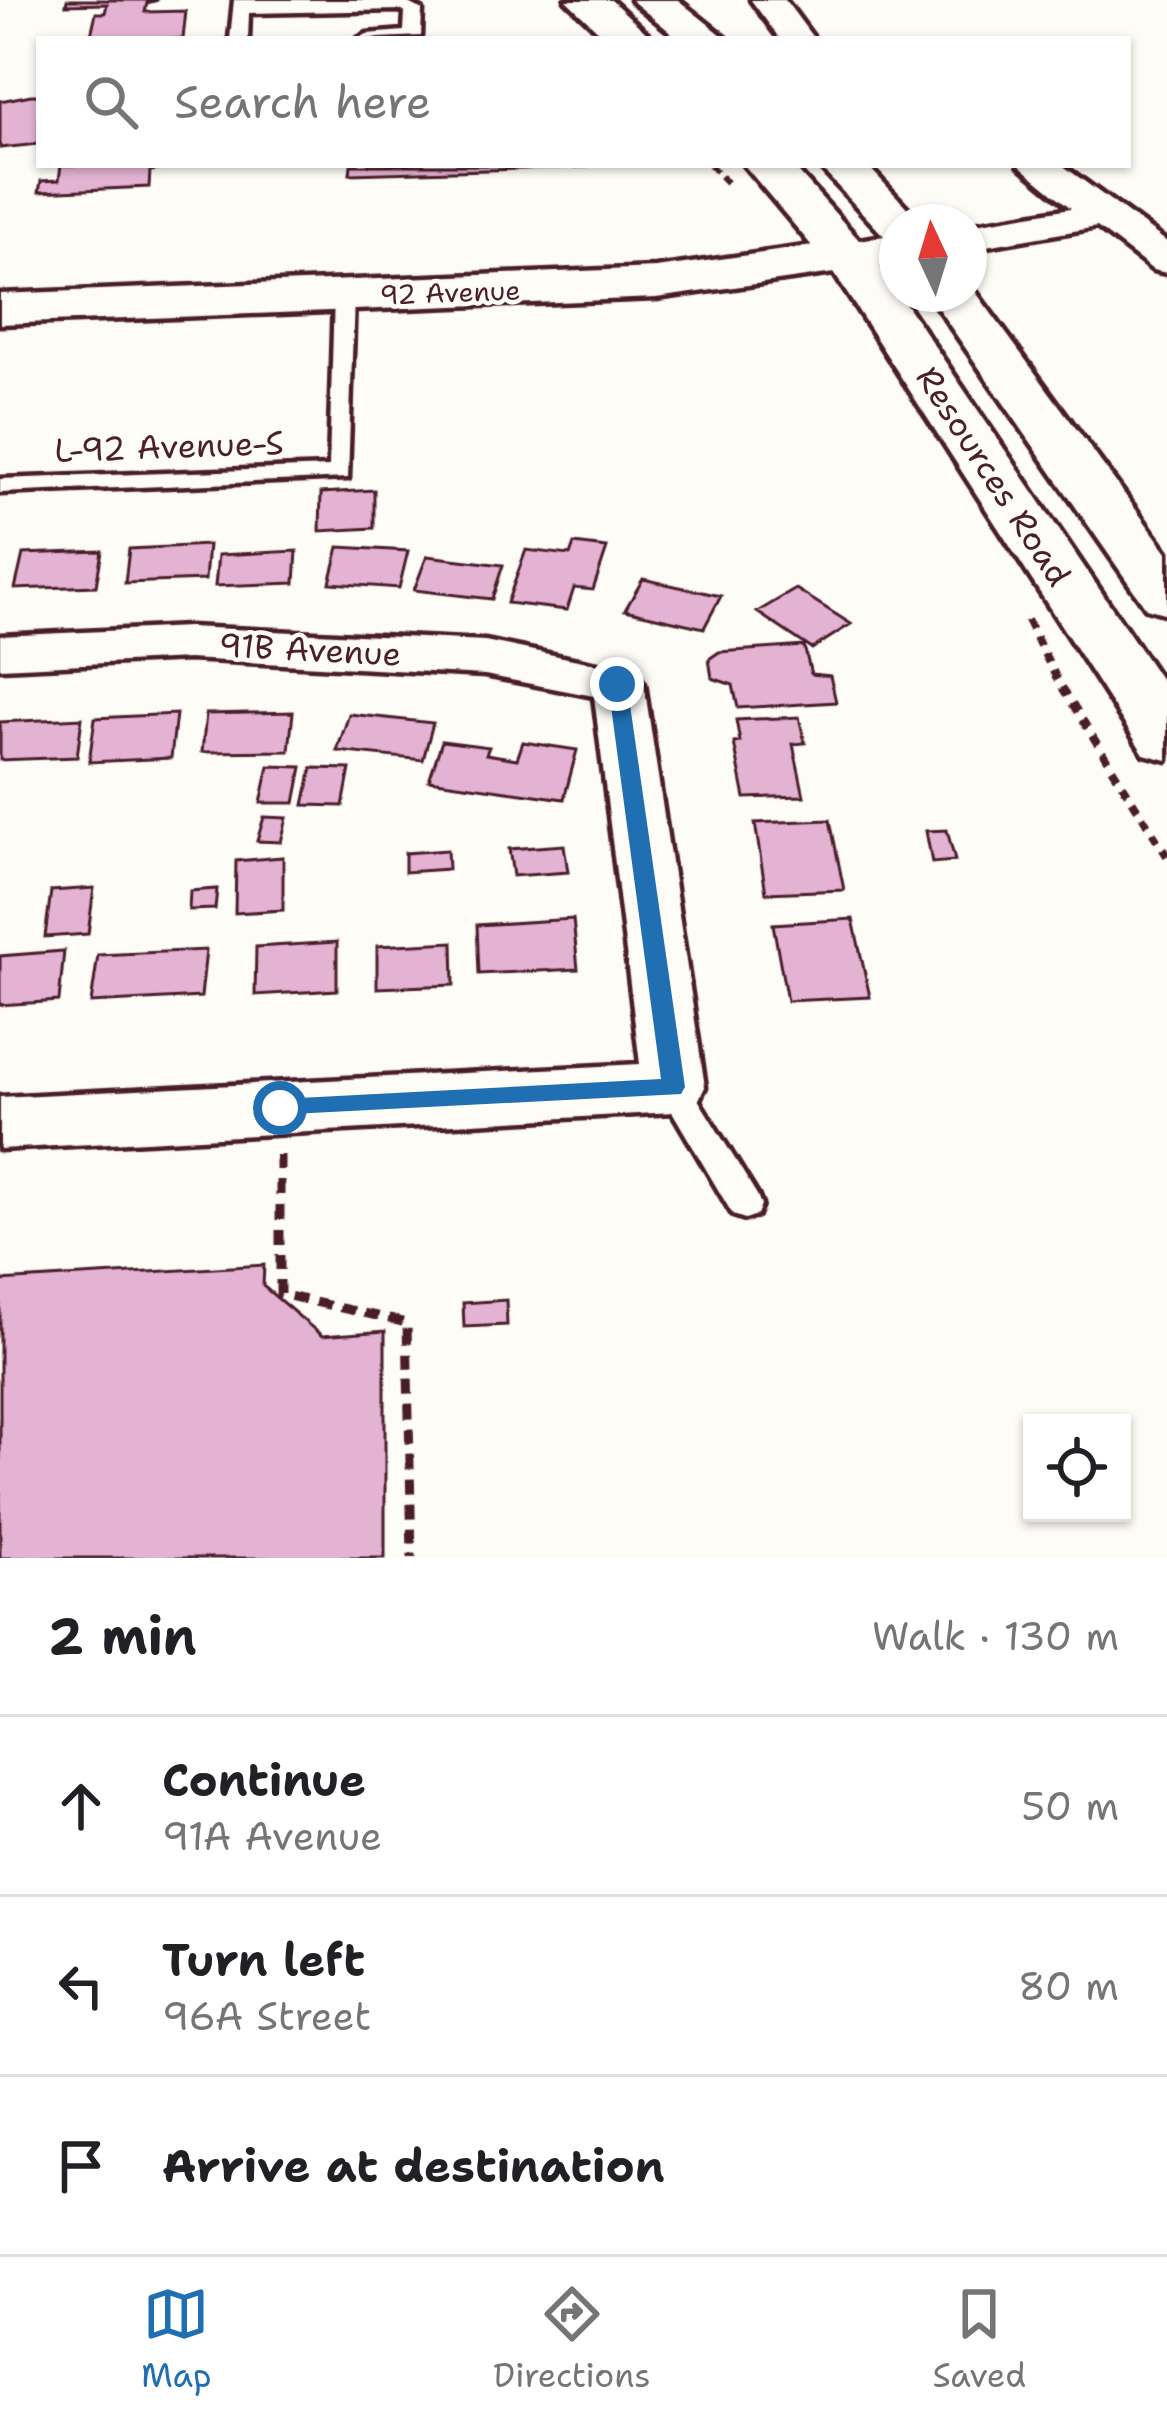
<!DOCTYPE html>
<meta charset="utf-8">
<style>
body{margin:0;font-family:"Shantell Sans",sans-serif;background:#f6f6f6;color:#202124}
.controls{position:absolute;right:36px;bottom:36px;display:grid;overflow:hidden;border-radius:0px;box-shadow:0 3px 9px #0004}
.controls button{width:108px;height:108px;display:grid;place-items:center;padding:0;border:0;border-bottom:3px solid #e0e0e0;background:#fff;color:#202124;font:60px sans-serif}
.compass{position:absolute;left:879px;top:204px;width:108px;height:108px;border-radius:50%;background:#fff;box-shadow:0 3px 9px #0004;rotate:356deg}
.stop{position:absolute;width:36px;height:36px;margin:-27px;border:9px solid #1f6fb2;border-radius:50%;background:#fff}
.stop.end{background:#1f6fb2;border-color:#fff;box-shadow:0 3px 12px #0008}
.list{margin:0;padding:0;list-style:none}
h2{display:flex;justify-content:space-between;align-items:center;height:156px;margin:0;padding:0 48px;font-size:51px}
h2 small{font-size:39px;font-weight:400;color:#757577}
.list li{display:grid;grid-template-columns:78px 1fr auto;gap:36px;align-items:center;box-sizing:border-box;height:180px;padding:0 48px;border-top:3px solid #e0e0e0}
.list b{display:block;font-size:45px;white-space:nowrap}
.list p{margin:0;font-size:39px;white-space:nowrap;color:#757577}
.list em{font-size:39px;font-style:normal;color:#757577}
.icon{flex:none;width:66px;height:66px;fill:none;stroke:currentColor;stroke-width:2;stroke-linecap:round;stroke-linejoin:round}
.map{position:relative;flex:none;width:1167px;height:1558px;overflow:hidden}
.search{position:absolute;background:#fff;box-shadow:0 3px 9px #0004;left:36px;right:36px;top:36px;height:132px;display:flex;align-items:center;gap:30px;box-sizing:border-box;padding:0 42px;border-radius:0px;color:#757577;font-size:45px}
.sheet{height:696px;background:#fff}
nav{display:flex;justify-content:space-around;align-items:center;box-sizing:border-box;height:168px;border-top:3px solid #e0e0e0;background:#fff;font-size:33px;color:#757577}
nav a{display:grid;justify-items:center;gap:6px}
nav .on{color:#1f6fb2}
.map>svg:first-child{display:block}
.building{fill:#e4b3d4;stroke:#4a1f2b;stroke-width:3}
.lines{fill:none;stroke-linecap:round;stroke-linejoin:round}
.lane-casing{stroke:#4a1f2b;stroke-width:9}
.street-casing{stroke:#4a1f2b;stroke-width:9}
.secondary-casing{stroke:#4a1f2b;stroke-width:9}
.path-far2{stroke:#4a1f2b;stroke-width:6;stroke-dasharray:9 6;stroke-linecap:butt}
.path-far1{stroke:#4a1f2b;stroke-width:8;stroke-dasharray:10 9;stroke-linecap:butt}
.path{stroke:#4a1f2b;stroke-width:9;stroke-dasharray:15 10;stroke-linecap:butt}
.lane{fill:#fdfcf7;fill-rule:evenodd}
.street{fill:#fdfcf7;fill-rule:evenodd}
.secondary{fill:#fdfcf7;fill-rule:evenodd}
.route{fill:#1f6fb2}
.labels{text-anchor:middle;stroke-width:9;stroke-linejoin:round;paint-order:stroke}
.far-street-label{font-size:27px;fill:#4a1f2b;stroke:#fdfcf7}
.street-label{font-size:33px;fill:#4a1f2b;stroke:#fdfcf7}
</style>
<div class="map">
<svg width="1167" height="1558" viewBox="0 0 1167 1558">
<rect width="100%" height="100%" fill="#fdfcf7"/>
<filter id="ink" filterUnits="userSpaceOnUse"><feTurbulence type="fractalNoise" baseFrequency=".00833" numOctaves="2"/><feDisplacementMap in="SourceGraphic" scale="24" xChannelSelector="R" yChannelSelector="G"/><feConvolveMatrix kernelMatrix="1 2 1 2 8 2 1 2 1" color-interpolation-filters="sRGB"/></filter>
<g filter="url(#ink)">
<path class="building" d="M67,0H158L147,3L145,12L186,11L183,39H90L96,13H105L107,4L66,5Z
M31,95H39V144L0,148V101Z
M61,165H159V170L150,171L149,187L39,192L41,181L59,180Z
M351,165H587V167L350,174Z
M374,490V528L320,531L321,493Z
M574,544L607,548L593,590L574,588L567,610L507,603L526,550L570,555Z
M208,545L205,580L125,583L129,549Z
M339,547L408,551L399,588L330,583Z
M102,551L96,586L15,589L23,554Z
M297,551L295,583L215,586L218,555Z
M427,556L503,565L492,599L414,590Z
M643,579L721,596L704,628L625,610Z
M796,589L851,624L812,649L757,612Z
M804,646L811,674L830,676L836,702L738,708L733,685L712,678L709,659L719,652Z
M293,712L289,751L202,752L206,714Z
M176,714L171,758L89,762L95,718Z
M349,714L433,723L423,760L337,751Z
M799,717L805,743L793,744L804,796L745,798L734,743L740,742L736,720Z
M82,718L77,757L0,760V722Z
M442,741L489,747L486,754L517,759L523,742L577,750L564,799L429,780Z
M269,766L302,767L295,803H261Z
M312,768L350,769L343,806L304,805Z
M264,817L287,818L281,842L257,841Z
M830,820L844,890L766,893L755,823Z
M947,830L955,861L932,863L926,831Z
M564,845L568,872L513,876L509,849Z
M447,850L448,869L405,872V853Z
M283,857V910L235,913L236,861Z
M94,888L88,934L45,937L51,891Z
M217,889L215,909L189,910L190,891Z
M573,919L578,969L479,974L477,925Z
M853,919L870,997L787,1001L773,924Z
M337,942V990L255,995L256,947Z
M453,942L454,985L377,988V946Z
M206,950L201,997L91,1003L98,955Z
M64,951L59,1001L0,1005V956Z
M264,1265L263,1286L322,1336L385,1331V1558H0V1281Z
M506,1300L507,1325L464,1327L463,1303Z"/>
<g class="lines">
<g class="lane-casing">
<path id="lane" d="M234,0H402L422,10L421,36L358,39L367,34L404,31L405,12L400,10L249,13L248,39H230Z
M344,290L354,296L348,478L0,493V479L329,467L334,296Z
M674,1075L685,1078L757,1195L761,1205L757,1215L745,1219L733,1215L663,1096L658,1087L663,1078Z"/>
</g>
<g class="street-casing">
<path id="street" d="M751,0H785L814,39H780Z
M1019,165H1062L1167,242V273L1153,270L1097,227L969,249V225L1071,208Z
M188,627L485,641L636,672L644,684L705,1087L696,1105L674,1112L0,1149V1097L640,1064L594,696L485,675L188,659L0,668V636Z"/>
</g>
<g class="secondary-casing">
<path id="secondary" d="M566,0H611L653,39H607Z
M631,0H678L727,39H679Z
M744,165H792L859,240L884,236L818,165H867L914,215L919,222H897V264L880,266L1167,689V760L1144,754L834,273L656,298L0,324V294L656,268L812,246Z
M969,283L1167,552V614L1146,608L928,294H969Z"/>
</g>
<path class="path-far2" d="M710,165L728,184"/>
<path class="path-far1" d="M1027,620L1057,679L1167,856"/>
<path class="path" d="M280,1155V1294L407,1323L412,1558"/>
<use href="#lane" class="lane"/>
<use href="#street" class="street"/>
<use href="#secondary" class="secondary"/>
</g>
</g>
<path class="route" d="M617,678L627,684L685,1087L681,1094L272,1115L269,1108L280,1099L661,1079L608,684Z"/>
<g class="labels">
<g class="far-street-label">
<text transform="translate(450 293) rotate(-2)" y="9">92 Avenue</text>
</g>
<g class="street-label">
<text transform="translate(169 446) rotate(-2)" y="12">L-92 Avenue-S</text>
<text transform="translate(994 476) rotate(57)" y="12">Resources Road</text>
<text transform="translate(310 649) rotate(3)" y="12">91B Avenue</text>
</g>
</g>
</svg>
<div class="controls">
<button><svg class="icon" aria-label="locate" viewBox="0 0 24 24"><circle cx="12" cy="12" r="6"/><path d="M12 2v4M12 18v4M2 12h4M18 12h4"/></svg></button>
</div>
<svg class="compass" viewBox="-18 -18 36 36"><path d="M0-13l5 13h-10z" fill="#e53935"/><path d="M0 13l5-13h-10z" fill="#757577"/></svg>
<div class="stop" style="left:280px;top:1108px"></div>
<div class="stop end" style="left:617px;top:684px"></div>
<div class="search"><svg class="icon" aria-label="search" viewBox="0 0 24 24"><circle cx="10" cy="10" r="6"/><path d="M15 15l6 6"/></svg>Search here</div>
</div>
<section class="sheet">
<h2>2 min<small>Walk · 130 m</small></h2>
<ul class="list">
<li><svg class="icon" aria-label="ahead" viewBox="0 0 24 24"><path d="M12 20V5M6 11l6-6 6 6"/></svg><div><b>Continue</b><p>91A Avenue</p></div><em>50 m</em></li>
<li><svg class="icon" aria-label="left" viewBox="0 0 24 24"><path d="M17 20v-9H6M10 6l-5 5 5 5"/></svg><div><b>Turn left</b><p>96A Street</p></div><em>80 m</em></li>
<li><svg class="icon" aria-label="arrive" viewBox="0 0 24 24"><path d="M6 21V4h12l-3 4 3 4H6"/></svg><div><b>Arrive at destination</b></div></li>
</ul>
</section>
<nav>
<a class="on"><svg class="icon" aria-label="map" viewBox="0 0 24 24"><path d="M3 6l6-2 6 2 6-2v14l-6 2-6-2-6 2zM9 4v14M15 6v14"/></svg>Map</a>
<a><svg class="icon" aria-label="directions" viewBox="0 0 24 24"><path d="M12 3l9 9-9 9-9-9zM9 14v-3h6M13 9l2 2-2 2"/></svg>Directions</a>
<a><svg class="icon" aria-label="saved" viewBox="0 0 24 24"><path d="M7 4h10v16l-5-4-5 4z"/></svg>Saved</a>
</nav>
